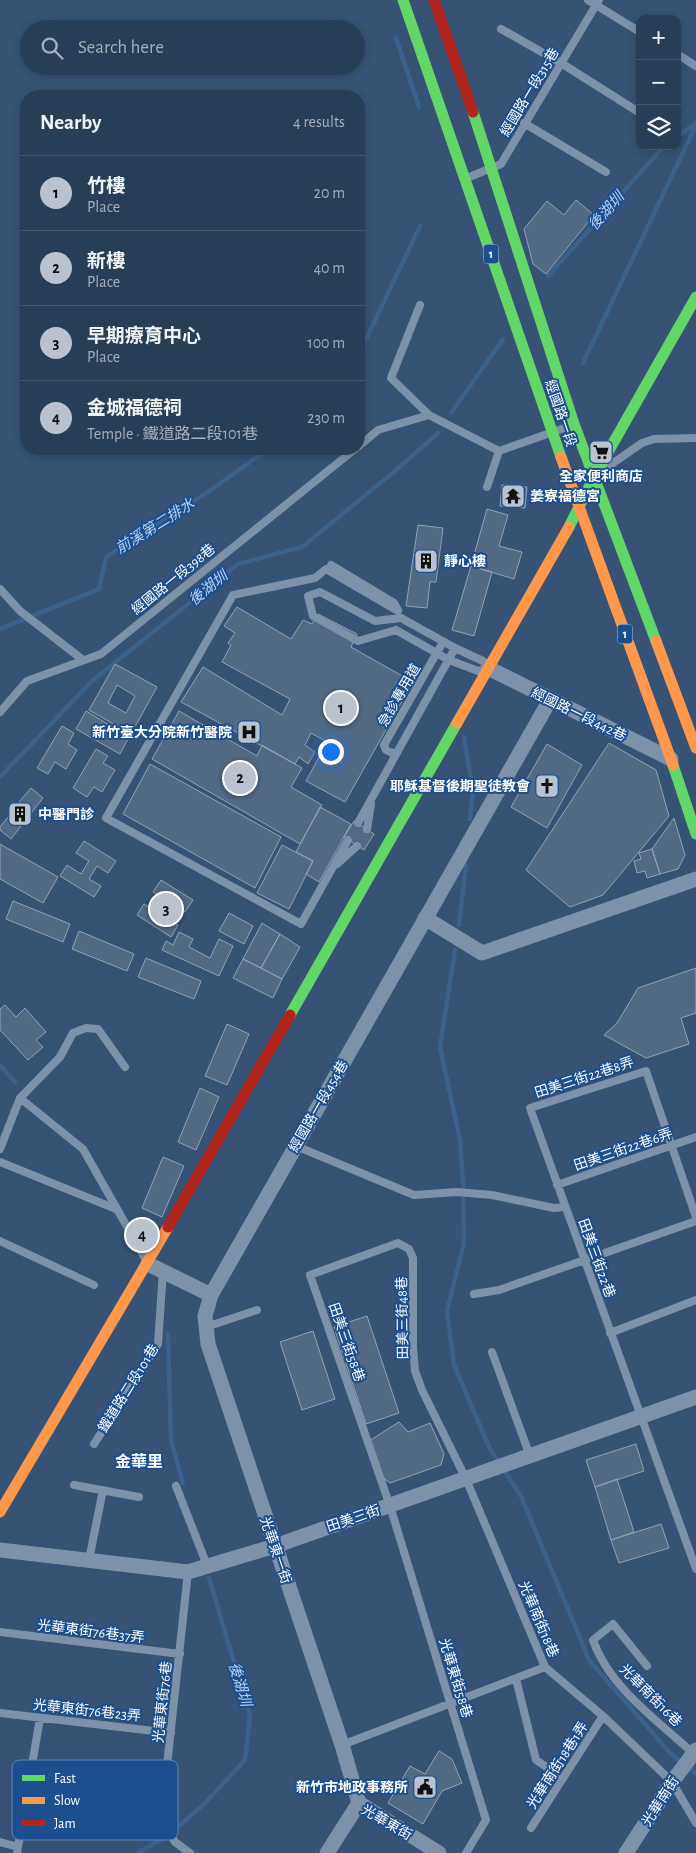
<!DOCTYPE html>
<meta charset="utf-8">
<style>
body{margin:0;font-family:"Alegreya Sans","Noto Sans TC",sans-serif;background:#30455d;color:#f1f3f6}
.controls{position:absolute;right:15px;top:15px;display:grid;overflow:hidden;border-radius:10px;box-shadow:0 2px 8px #0003}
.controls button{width:45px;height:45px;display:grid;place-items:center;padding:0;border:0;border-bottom:1px solid #44576d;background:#283e57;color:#f1f3f6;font:25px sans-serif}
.you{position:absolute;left:330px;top:751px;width:18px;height:18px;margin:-12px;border:4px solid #fff;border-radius:50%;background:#1a73e8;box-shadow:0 0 0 8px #1a73e833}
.badge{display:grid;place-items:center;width:32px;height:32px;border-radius:50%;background:#b9c2ce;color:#111;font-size:16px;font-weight:700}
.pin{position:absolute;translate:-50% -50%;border:2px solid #fff;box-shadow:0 1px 5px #0006}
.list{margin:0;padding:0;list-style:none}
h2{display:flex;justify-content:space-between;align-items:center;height:65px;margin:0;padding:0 20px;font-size:21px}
h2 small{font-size:16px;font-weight:400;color:#a5aeba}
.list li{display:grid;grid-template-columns:32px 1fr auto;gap:15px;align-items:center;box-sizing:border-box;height:75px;padding:0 20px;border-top:1px solid #44576d}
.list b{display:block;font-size:19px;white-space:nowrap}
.list p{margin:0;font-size:16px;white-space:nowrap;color:#a5aeba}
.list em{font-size:16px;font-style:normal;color:#a5aeba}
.icon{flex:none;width:28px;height:28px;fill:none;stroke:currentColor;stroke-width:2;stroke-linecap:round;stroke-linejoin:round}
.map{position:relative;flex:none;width:696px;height:1853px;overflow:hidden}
.search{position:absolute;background:#283e57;box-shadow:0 2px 8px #0003;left:20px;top:20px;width:345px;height:55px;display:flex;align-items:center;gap:12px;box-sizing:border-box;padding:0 18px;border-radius:28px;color:#a5aeba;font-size:19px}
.panel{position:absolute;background:#283e57;box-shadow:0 2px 8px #0003;left:20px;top:90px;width:345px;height:365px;border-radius:20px}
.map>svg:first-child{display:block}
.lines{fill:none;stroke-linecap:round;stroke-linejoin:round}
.stream{stroke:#3b618d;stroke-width:4.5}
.building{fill:#526984;stroke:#92a2b6;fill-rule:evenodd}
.lane{stroke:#7d92a8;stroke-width:8}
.street{stroke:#7d92a8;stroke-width:15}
.fast{stroke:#63d668;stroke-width:11}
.slow{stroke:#ff974d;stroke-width:11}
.jam{stroke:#b3261e;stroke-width:11}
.labels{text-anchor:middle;stroke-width:4;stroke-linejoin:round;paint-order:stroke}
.shield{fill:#1b4f8f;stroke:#bbcadd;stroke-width:1}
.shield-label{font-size:12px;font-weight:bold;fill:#fff}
.street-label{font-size:14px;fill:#fff;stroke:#1b4f8f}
.poi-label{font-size:14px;font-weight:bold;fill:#fff;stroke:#1b4f8f;text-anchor:start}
.water-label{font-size:15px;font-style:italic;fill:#b5d3f5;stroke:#1b4f8f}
.quarter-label{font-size:16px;font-weight:bold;fill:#fff;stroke:#1b4f8f}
.key{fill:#1b4f8f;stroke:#5f84b1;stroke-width:1}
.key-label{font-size:14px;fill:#fff}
</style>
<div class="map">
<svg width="696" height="1853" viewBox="0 0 696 1853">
<rect width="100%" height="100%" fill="#365274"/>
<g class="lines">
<path class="stream" d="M396,38L419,107
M677,137L696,123
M548,276L664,146
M359,354L420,226
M583,363L696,125
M451,413L503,339
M0,629L99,589L106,557L211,490L268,449
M464,737L473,791L470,819
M0,777L92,681L238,564L302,547L395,471L438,433
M459,925L466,865
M455,950L440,1047L460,1140L463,1181L464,1243L447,1311L454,1365L489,1447L499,1463
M0,1065L15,1082
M168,1334L171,1441L183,1483
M503,1469L521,1496L589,1660L670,1753L696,1774
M179,1826L204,1804L245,1760L250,1716L209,1578
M138,1853L162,1839"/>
</g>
<path class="building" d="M576,200L594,215L546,274L533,264L524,229L547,201L564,215Z
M502,485L527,487L525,508L500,506Z
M487,509L508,515L499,546L522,552L514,579L471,566Z
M418,525L443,528L436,582H430L427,608L406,606Z
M471,566L492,572L474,636L452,630Z
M237,607L291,639L303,620L312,624L318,614L357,634L351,647L413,682L345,802L306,781L327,742L311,733L305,745L315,752L308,764L299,757L295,764L181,702L203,667L282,715L290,699L222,662L231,645L228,643L235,633L224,626Z
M115,664L157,687L131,734L89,710ZM117,685L135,696L126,713L108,703Z
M86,711L129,737L120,754L76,729Z
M179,711L257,756L262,745L302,768L291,787L322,805L300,844L152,759Z
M62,726L74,733L68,744L77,750L66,769L55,762L48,774L37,768Z
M609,743L656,770L669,816L603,895L570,907L526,870Z
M547,744L582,765L547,828L511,807Z
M96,749L108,756L103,763L115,770L102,792L94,787L87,797L73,788Z
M150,764L281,837L255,888L123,814Z
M31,788L43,798L32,812L19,802Z
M19,802L32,812L21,826L9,816Z
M320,807L351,824L319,882L306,874L313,861L296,852Z
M9,816L21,826L11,839L0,830V827Z
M674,818L685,855L678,869L660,874L652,849Z
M354,821L374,834L364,850L344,837Z
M84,841L116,861L108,873L97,866L89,879L101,886L94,897L60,876L67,865L81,874L89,861L76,853Z
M0,844L58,877L43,903L0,879Z
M282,845L313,861L289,909L257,893Z
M652,849L660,874L647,878L645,871L637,873L634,861L641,859L639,853Z
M161,880L193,900L185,912L174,905L166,918L178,925L171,937L137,915L144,904L158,913L166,900L153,892Z
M13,901L70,924L63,942L6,919Z
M229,913L253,926L244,944L219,931Z
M262,923L280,934L261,968L243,959Z
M79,931L134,954L127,971L72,949Z
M179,932L193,939L189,947L210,958L219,939L233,946L219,976L162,950L166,941L173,945Z
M280,934L300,947L282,979L261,968Z
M146,958L201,981L194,999L138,977Z
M243,959L282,979L273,998L233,978Z
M696,968V1013L681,1018L689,1044L646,1058L604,1035L617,1023L638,988Z
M5,1005L16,1017L25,1008L46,1032L36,1040L43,1047L28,1060L0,1030V1009Z
M227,1024L249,1034L227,1085L205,1076Z
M200,1088L219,1097L196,1150L178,1142Z
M163,1157L184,1166L162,1217L142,1208Z
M367,1316L399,1413L366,1424L334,1327Z
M313,1331L335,1399L302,1410L280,1342Z
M399,1422L408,1432L430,1423L444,1454L441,1465L390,1483L382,1477L369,1441Z
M636,1444L644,1471L595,1487L586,1460Z
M617,1479L634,1532L611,1540L595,1487Z
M661,1524L669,1548L619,1563L611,1540Z
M439,1751L452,1759L462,1783L442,1791L423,1824L388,1803L410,1766L425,1774Z"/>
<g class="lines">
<path class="lane" d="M588,0L640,32
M501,29L561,63L640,113
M677,54L696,66
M524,123L606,172
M467,178L501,164L599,0
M420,305L391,378L429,415
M359,446L378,430L429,415L499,451L573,425
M606,468L642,443L654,439L696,438
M487,487L499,451
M331,565L394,603L398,610
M0,589L20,611L83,660
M396,630L358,641L313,616L308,596L320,592L375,621L401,618
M396,630L449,660L478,671L488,668L483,661L455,648L401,618
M0,712L27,681L101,654L355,449
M397,752L392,753L386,750L384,745L443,642
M358,823L455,648
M367,829L371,804
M348,840L301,924L106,818L233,595L315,578L326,569L398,611
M337,864L357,846
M20,1098L83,1149L146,1260
M296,1146L414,1195L457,1192L492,1195L554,1208L565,1207
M0,1149L20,1098L60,1057L73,1033L86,1028L98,1029L125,1067
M0,1162L116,1209
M557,1185L696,1137
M696,1217L646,1071L530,1108L696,1569
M0,1241L94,1285
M474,1294L499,1290L696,1221
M206,1327L257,1310
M610,1333L696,1300
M492,1352L530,1456
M94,1444L158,1344L163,1271
M74,1485L139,1497
M176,1486L208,1568
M89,1560L103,1490
M188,1572L161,1821L175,1842L190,1853
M0,1632L180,1654
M647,1666L613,1624L593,1640C609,1687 658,1721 693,1753
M516,1679L536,1760L563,1778
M0,1713L171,1733
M342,1745L545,1667
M24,1811L161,1821
M531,1828L603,1716
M0,1842L18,1847
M17,1853L40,1718
M466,1853L486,1820L390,1506L310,1275L398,1243L409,1249L413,1258V1347L415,1371L422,1390L466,1479L545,1667L603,1716L672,1782L696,1823"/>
<path class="street" d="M488,668L671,759
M425,918L482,953L696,879
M148,1264L211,1295
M0,1550L188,1572L275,1546L696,1397
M359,1803L342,1745L208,1344L205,1316L211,1295L550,700
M359,1803L439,1853
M327,1853L359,1803
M626,1853L672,1782L696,1750"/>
<path class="fast" d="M403,0L561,457
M473,112L574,424L656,641
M569,527L595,475L696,297
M673,765L696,834
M290,1015L457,723"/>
<path class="slow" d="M561,457L673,765
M656,641L696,748
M457,723L569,527
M0,1512L168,1227"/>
<path class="jam" d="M434,0L473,112
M168,1227L290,1015"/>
</g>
<defs>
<g id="supermarket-square" transform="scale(1.25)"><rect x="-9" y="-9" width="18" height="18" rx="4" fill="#b9c2ce" stroke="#1b4f8f"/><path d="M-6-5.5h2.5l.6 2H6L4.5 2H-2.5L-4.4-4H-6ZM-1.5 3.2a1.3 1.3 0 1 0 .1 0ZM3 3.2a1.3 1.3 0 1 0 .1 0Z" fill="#111"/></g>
<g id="temple-square" transform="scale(1.25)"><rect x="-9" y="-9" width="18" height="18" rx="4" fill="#b9c2ce" stroke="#1b4f8f"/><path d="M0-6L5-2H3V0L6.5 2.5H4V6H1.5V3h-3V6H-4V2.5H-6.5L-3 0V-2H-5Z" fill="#111"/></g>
<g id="building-square" transform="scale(1.25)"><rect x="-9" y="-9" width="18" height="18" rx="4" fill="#b9c2ce" stroke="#1b4f8f"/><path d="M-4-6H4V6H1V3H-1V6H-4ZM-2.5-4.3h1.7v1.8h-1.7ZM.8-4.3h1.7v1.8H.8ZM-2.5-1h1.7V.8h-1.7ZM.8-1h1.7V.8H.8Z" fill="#111"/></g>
<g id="hospital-square" transform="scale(1.25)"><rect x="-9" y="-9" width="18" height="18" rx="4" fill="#b9c2ce" stroke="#1b4f8f"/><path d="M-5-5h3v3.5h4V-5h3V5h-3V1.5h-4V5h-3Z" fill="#111"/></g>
<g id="church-square" transform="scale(1.25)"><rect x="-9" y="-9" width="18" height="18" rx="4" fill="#b9c2ce" stroke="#1b4f8f"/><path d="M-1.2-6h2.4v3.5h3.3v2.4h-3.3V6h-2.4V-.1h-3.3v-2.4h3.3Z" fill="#111"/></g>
<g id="civic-square" transform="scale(1.25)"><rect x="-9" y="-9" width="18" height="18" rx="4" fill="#b9c2ce" stroke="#1b4f8f"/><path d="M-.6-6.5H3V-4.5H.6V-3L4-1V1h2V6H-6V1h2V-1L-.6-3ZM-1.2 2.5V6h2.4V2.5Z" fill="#111"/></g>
</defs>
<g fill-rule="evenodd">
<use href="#supermarket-square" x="601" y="452"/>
<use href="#temple-square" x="513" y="496"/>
<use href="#building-square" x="426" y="561"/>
<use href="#hospital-square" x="249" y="732"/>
<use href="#church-square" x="547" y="786"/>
<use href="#building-square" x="20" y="814"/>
<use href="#civic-square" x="425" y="1787"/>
</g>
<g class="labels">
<g class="shield">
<rect x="483.5" y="244.5" width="15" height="19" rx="4"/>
<rect x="617.5" y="624.5" width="15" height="19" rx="4"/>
</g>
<g class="shield-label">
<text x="491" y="258">1</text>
<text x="625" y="638">1</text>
</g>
<g class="street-label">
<text transform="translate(529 92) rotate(-59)" y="5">經國路一段315巷</text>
<text transform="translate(561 413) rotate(71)" y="5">經國路一段</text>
<text transform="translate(173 579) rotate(-39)" y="5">經國路一段398巷</text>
<text transform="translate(399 695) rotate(-60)" y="5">急診專用道</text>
<text transform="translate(579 714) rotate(26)" y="5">經國路一段442巷</text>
<text transform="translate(584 1077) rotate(-18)" y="5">田美三街22巷8弄</text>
<text transform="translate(318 1106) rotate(-60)" y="5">經國路一段454巷</text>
<text transform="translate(623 1149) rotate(-19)" y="5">田美三街22巷6弄</text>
<text transform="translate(597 1258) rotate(70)" y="5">田美三街22巷</text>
<text transform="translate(402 1318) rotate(-91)" y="5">田美三街48巷</text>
<text transform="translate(347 1342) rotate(71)" y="5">田美三街58巷</text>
<text transform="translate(128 1388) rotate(-58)" y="5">鐵道路二段101巷</text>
<text transform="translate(353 1518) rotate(-19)" y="5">田美三街</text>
<text transform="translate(276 1550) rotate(71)" y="5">光華東一街</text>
<text transform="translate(539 1619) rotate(67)" y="5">光華南街18巷</text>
<text transform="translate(91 1631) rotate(7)" y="5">光華東街76巷37弄</text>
<text transform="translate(456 1678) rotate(73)" y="5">光華東街58巷</text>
<text transform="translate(651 1695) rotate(45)" y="5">光華南街16巷</text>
<text transform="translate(162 1702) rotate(-84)" y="5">光華東街76巷</text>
<text transform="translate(87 1710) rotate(6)" y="5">光華東街76巷23弄</text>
<text transform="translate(557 1765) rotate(-57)" y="5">光華南街18巷1弄</text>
<text transform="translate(660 1801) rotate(-57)" y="5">光華南街</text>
<text transform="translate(387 1822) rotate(30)" y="5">光華東街</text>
</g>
<g class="poi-label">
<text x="601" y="481" text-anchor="middle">全家便利商店</text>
<text x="530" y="501">姜寮福德宮</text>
<text x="444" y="566">靜心樓</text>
<text x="232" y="737" text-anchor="end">新竹臺大分院新竹醫院</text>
<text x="530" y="791" text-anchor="end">耶穌基督後期聖徒教會</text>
<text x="38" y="819">中醫門診</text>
<text x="408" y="1792" text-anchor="end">新竹市地政事務所</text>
</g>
<g class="water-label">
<text transform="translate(606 211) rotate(-48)" y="5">後湖圳</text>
<text transform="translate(155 526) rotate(-32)" y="5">前溪第二排水</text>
<text transform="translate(208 588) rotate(-39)" y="5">後湖圳</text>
<text transform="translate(240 1684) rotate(73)" y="5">後湖圳</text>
</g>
<g class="quarter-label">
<text x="139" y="1467">金華里</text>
</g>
</g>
<rect x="12" y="1760" width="166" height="80" rx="8" class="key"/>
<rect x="22" y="1775" width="23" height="6" fill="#63d668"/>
<rect x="22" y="1797" width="23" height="7" fill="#ff974d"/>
<rect x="22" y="1820" width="23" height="6" fill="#b3261e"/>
<g class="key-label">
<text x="54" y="1783">Fast</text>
<text x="54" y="1805">Slow</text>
<text x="54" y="1828">Jam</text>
</g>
</svg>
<div class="controls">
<button>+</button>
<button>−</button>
<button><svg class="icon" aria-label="layers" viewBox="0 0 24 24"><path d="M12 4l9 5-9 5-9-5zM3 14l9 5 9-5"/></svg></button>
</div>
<div class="you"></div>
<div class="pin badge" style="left:341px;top:708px">1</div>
<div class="pin badge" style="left:240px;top:778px">2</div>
<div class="pin badge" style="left:166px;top:909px">3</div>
<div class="pin badge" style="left:142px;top:1235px">4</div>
<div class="search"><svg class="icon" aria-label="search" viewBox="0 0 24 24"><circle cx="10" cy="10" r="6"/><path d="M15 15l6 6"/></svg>Search here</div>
<section class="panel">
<h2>Nearby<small>4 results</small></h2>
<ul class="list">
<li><span class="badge">1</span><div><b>竹樓</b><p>Place</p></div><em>20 m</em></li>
<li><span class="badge">2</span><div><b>新樓</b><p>Place</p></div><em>40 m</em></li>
<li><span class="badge">3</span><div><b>早期療育中心</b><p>Place</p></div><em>100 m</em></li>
<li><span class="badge">4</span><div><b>金城福德祠</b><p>Temple · 鐵道路二段101巷</p></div><em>230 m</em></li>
</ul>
</section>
</div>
